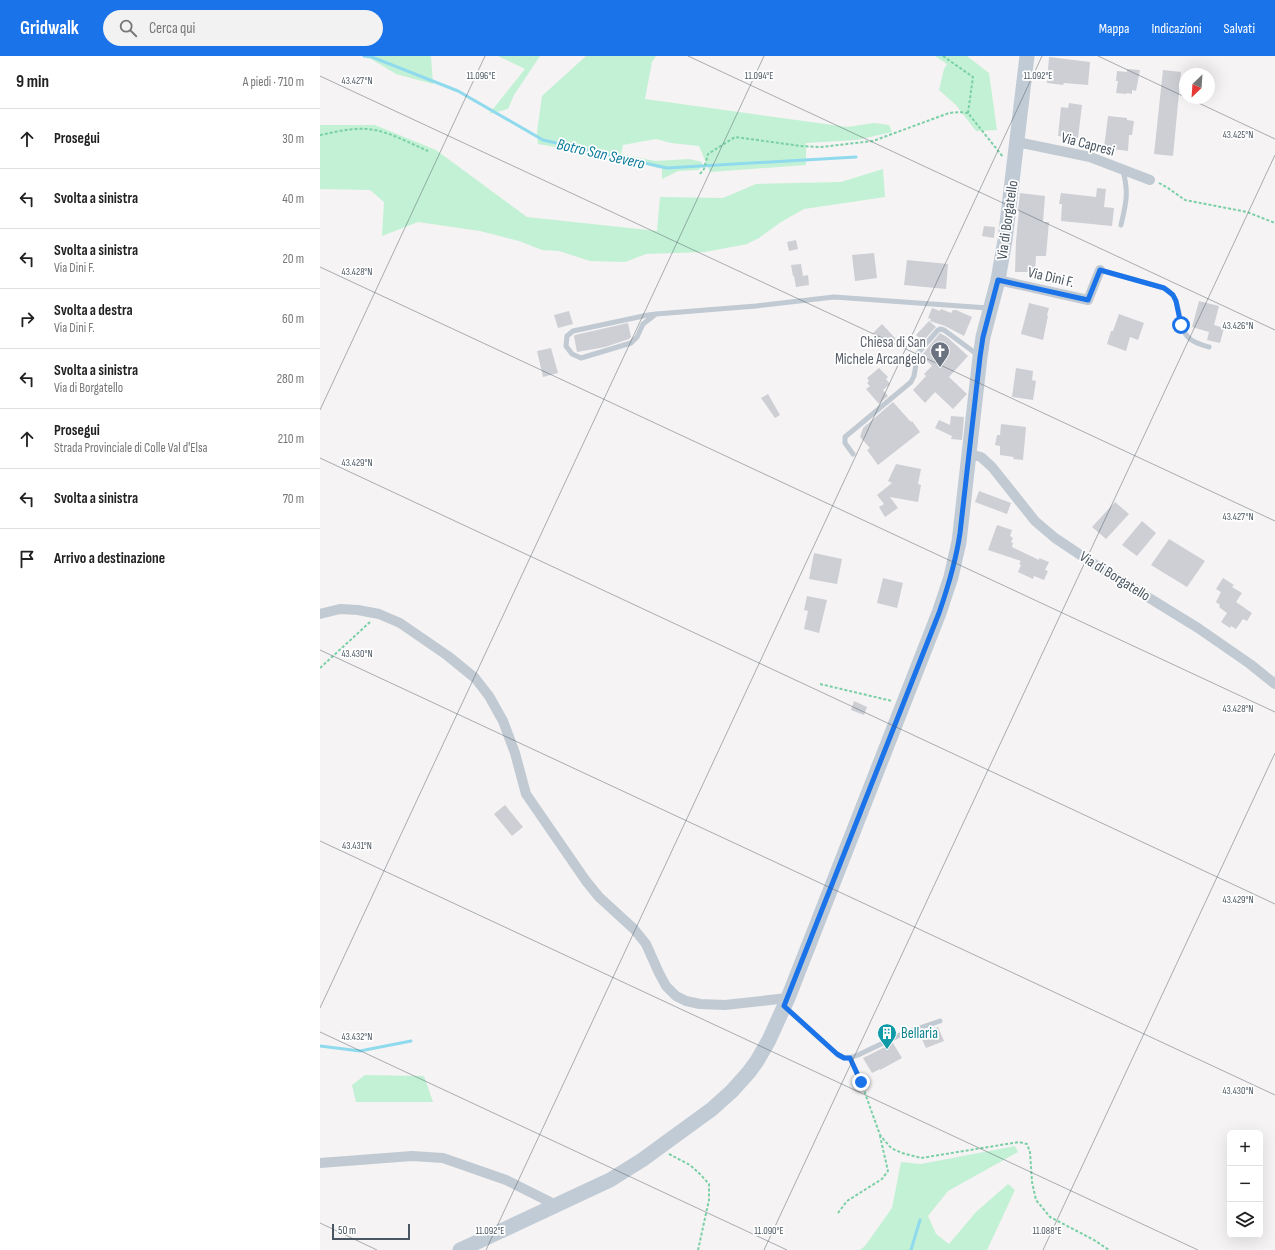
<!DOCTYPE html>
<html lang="it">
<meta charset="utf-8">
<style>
body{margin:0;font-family:"Sofia Sans Condensed",sans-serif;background:#f2f2f2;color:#222}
.controls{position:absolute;right:12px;bottom:12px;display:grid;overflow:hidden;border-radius:6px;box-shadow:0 4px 16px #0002}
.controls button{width:36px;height:36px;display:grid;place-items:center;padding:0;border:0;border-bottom:1px solid #e0e0e0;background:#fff;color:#222;font:20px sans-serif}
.compass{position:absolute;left:859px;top:12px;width:36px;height:36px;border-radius:50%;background:#fff;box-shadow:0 4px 16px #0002;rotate:205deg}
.scale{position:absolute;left:12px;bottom:10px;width:78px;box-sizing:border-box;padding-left:4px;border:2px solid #4a5661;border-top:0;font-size:11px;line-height:14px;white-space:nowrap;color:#4a5661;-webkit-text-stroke:3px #fff;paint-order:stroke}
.stop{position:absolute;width:12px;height:12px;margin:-9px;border:3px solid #1a73e8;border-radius:50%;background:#fff}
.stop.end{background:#1a73e8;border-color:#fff;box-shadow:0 1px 4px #0008}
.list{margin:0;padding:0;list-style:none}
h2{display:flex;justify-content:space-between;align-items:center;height:52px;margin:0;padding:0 16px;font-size:17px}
h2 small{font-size:13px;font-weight:400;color:#767676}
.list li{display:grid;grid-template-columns:26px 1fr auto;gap:12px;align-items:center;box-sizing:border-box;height:60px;padding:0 16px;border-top:1px solid #e0e0e0}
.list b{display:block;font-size:15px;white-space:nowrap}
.list p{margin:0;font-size:13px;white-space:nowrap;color:#767676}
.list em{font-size:13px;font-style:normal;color:#767676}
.icon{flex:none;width:22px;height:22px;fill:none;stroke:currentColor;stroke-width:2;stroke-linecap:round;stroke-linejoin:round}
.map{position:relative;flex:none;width:955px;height:1194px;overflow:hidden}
header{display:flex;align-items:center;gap:24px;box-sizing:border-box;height:56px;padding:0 20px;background:#1a73e8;color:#fff}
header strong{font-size:19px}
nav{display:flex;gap:22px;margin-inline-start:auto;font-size:14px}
.search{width:280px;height:36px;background:#f2f2f2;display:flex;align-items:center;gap:10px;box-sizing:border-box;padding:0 14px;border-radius:22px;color:#767676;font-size:15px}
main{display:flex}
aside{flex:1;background:#fff}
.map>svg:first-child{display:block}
.green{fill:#c3f1d5}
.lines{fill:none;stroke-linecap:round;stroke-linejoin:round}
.stream{stroke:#90daee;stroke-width:3}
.building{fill:#cdcfd5}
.path{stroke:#7ad0a6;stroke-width:2;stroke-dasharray:3 2;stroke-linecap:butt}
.service{stroke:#c1cad2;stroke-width:5}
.minor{stroke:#c1cad2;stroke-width:10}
.secondary{stroke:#c1cbd6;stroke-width:15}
.route{stroke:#1a73e8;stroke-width:5}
.ticks{fill:none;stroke:#4a5661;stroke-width:1;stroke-opacity:0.45}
.labels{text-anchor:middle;stroke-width:3.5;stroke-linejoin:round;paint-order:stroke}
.street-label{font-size:15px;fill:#4a5661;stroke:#fff}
.worship-label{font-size:15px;fill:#5b616d;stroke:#fff;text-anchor:end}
.culture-label{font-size:15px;fill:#0d838f;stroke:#fff;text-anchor:start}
.water-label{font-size:16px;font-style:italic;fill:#0c7c9b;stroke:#fff}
.ticks-label{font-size:10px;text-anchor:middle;fill:#4a5661;stroke:#fff;stroke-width:3.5;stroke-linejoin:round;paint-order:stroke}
</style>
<header>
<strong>Gridwalk</strong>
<div class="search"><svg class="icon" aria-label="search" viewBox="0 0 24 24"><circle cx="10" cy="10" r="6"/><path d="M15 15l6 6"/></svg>Cerca qui</div>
<nav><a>Mappa</a><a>Indicazioni</a><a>Salvati</a></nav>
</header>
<main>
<aside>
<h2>9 min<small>A piedi · 710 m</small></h2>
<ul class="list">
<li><svg class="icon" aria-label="ahead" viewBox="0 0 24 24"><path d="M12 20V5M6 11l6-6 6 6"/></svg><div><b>Prosegui</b></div><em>30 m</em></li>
<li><svg class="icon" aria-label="left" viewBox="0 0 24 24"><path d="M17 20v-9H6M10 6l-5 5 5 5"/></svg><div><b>Svolta a sinistra</b></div><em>40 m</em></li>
<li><svg class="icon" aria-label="left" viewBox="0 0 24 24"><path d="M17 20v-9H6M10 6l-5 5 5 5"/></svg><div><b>Svolta a sinistra</b><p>Via Dini F.</p></div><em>20 m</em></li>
<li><svg class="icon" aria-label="right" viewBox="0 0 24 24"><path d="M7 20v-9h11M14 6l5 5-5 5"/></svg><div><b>Svolta a destra</b><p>Via Dini F.</p></div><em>60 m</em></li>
<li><svg class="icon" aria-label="left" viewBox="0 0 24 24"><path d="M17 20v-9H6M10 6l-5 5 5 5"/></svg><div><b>Svolta a sinistra</b><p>Via di Borgatello</p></div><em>280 m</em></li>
<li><svg class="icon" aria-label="ahead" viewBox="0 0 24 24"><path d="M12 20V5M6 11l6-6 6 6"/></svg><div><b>Prosegui</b><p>Strada Provinciale di Colle Val d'Elsa</p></div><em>210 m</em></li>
<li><svg class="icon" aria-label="left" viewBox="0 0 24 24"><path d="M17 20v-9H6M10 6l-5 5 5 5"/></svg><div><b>Svolta a sinistra</b></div><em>70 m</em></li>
<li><svg class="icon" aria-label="arrive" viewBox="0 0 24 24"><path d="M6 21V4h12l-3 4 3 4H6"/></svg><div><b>Arrivo a destinazione</b></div></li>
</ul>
</aside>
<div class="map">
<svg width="955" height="1194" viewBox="0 0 955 1194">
<rect width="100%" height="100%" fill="#f5f3f3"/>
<path class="green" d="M46,0H111L113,28L76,18Z
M178,0H220L194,39L188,53L169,58L205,13Z
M266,0H336L332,6L325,43L527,71L554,67L569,69L572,76L537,84L486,87V109L390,116L379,90L351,87L336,83L303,89L301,98L335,105L369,103L382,106V111L378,114L358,115L342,123V113L300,102L218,88L217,76L222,40Z
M615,0H647L669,17L677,74L656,75L636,49L619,34L624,13L627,8Z
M0,69H55L116,94L207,161L337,175L340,141L403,142L436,128L521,126L563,113L565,141L484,153L461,166L439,182L427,188L385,196L326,198L305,206L270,205L239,195L222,194L199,185L160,175L98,166L62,180L64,146L50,134L0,133Z
M45,1019L104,1020L113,1046H36L32,1029Z
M695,1090L698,1096L628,1135L608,1160L616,1178L629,1188L656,1156L688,1128L695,1134L667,1194H540L545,1190L572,1152L581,1106L601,1108Z"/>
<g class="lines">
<path class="stream" d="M44,0L52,1L138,35L223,84L347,112L536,101
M0,990L40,995L91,985
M591,1194L600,1164"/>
</g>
<path class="building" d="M729,1L770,6L768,29L744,27L743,29L727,27Z
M807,13L820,14L816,35L812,34V38L807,37V38L796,37L798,25H796L797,15L807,16Z
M843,14L861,16L853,100L834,98Z
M749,47L762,49L758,82L738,80L741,51L748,52Z
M788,60L807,62V64L814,65L812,79H809L808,95L784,92Z
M777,132L786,133L784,151L794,152L792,170L741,165L742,148H739L741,137L776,141Z
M700,137L725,140L723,166H729L726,200H716L715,216H695L696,185L699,154H698Z
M664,170L675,171L674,182L662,180Z
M476,184L478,193L469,195L467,186Z
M554,197L557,222L535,225L532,199Z
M587,204L628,208L626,233L584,229Z
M481,208L483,220L488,219L489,229L476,231L474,220H473L471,209Z
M879,245L899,250L894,269L904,272L900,287L887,284L889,276L872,271Z
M709,247L729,252L727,259L728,260L723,284L701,278Z
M612,252L620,255L621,253L631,257L633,254H636L652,261L644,280L625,270L610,265L611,263L608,262Z
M249,255L253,268L238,272L234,259Z
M799,258L824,267L818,284L810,281L806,295L787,288L791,275H793Z
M609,265L616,271L603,285L596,279Z
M308,267L311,281L309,283L285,291L257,296L254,280L255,279Z
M562,268L576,283L567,291L553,277Z
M620,277L627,281L648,300L629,321L647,338L633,353L615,336L605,347L593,334L606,320L604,318L612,310L602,300V299Z
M231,292L238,317L223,321L217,295Z
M559,312L568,321L566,323L570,328L563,334L568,340L559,348L546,333L550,330L547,327L549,325L547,322Z
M696,312L713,315L712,324L716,325L713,344L692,341Z
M448,338L460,359L455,362L441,342Z
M573,346L591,366L592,365L600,376L558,409L547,394L550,392L540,381L543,372Z
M631,360L644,361L642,384L631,383L632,380L615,372L619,364L630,369Z
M681,368L706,371L703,404L693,403L694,401L680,399V390L675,389L677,379H680Z
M576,408L601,413L598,428L601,429L598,446L570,441L578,452L565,461L559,451L564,448L557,439L572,427L568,425Z
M659,435L691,447L687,458L655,446Z
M795,446L809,458L786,483L772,471Z
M822,465L836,477L817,500L802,489Z
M677,469L692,474L690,480L693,482L691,486L693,487L692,491L719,504V502L729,506L725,514L728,515L724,524L714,520L713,523L698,516L701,509L699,508L701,505L668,494Z
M849,483L885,505L867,531L831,509Z
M494,497L522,503L517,528L489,523Z
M563,522L583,527L577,552L557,547Z
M903,522L914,529L912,531L922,537L916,546L932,557L927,565L923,563L916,573L911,570L910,572L901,566L907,557L899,551L900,549L896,546L901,536L896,533Z
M487,540L507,544L499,577L484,573L488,555L484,554Z
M534,645L547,651L544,659L531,654Z
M185,749L203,771L192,780L174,758Z
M618,971L624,985L606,992L600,979Z
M573,987L582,1002L560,1014V1013L552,1017L543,1002Z"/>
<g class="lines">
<path class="path" d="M623,0L653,21L648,57L683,101
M0,79C15,76 31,72 46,73C67,74 89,87 108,95
M380,118L384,113L388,98L415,81L481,90L501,91L553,85L629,57L640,56L648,57
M839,127L848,132L865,144L927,156L955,167
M0,612L50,566
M500,628L572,645
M533,1008L541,1026L560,1079L571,1092L582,1097L601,1102L699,1086L707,1088L710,1096L712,1126L716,1144L730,1161L774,1184L789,1194
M349,1098L370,1109L381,1119L389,1128V1144L378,1194
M518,1157L527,1145L562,1123L568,1115L560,1080"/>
<path class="service" d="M801,169C806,147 809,137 803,115
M780,214L841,231C865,238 854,268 869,282C874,287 882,289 889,291
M336,258L323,268L317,281L311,287L261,302L252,298L246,290L247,280L253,275L328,259L336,258L436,250L514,241L668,252
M533,398L525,387V381L591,326L594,320L598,297L618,274L620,273L624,274L658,299
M465,951L517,998C524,1004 530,1002 538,999L582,978L620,965"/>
<path class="minor" d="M697,86L770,101L830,124
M678,224L768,244L780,214
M649,398L661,401L672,411L715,465L735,482L774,508L878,572L930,608L955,628
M0,558L20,553L38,554L59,558L80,567L128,600L155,622L169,640L183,665L195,697L206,738L266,825L279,841L314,873L326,888L339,917L346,930L356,940L366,945L380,948L405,949L468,942
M0,1107L92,1100L123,1102L186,1124L236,1149"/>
<path class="secondary" d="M140,1194L290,1124L322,1104L392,1053L412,1035L429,1016L437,1005L449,984L468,942L619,557L631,521L639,486L660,301L663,281L678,224L685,184L707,0"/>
</g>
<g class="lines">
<path class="route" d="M541,1026L530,1002H524L517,998L464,950L619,557C628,531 636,505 640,477L660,301L663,281L678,224L768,244L780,214L844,232L853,239L856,245L861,269"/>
</g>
<path class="ticks" d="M368,0L955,274M778,0L865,41M0,20L955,465M868,42L955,83M0,211L955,656M0,354L165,0M0,402L955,848M0,594L955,1039M0,785L878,1194M0,952L444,0M0,976L467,1194M0,1167L57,1194M166,1194L722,0M444,1194L955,99M723,1194L955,697"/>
<defs>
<g id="church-pin" transform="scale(1)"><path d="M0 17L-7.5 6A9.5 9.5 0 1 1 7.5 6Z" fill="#6b7280" stroke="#fff"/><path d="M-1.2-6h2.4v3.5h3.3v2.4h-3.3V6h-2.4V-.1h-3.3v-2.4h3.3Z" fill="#fff"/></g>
<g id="building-pin" transform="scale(1)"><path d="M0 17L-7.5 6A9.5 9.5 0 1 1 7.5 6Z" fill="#0f9aa8" stroke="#fff"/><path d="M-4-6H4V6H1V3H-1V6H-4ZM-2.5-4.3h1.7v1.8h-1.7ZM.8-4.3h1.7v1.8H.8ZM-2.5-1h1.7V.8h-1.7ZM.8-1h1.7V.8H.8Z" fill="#fff"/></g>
</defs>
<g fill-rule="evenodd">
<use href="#church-pin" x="620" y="295"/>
<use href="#building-pin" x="567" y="977"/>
</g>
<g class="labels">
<g class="street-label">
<text transform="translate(768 88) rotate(15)" y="5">Via Capresi</text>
<text transform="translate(687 164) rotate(-82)" y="5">Via di Borgatello</text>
<text transform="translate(731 221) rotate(13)" y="5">Via Dini F.</text>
<text transform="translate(795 520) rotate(32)" y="5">Via di Borgatello</text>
</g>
<g class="worship-label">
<text x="606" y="291">Chiesa di San<tspan x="606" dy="17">Michele Arcangelo</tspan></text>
</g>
<g class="culture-label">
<text x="581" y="982">Bellaria</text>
</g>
<g class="water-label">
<text transform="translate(281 97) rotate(13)" y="6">Botro San Severo</text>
</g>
</g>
<g class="ticks-label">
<text x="161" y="23">11.096°E</text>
<text x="718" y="23">11.092°E</text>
<text x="439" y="23">11.094°E</text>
<text x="37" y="28">43.427°N</text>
<text x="918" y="82">43.425°N</text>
<text x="37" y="219">43.428°N</text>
<text x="918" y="273">43.426°N</text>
<text x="37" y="410">43.429°N</text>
<text x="918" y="464">43.427°N</text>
<text x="37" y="601">43.430°N</text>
<text x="918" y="656">43.428°N</text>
<text x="37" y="793">43.431°N</text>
<text x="918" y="847">43.429°N</text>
<text x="37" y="984">43.432°N</text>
<text x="918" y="1038">43.430°N</text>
<text x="170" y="1178">11.092°E</text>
<text x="449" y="1178">11.090°E</text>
<text x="727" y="1178">11.088°E</text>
</g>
</svg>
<div class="controls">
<button>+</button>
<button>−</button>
<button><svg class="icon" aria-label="layers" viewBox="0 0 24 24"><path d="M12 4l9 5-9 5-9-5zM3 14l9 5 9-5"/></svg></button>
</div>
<svg class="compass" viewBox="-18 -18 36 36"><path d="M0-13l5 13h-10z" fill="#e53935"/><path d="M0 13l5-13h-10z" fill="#767676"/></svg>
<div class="scale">50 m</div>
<div class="stop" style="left:861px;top:269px"></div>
<div class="stop end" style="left:541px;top:1026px"></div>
</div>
</main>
